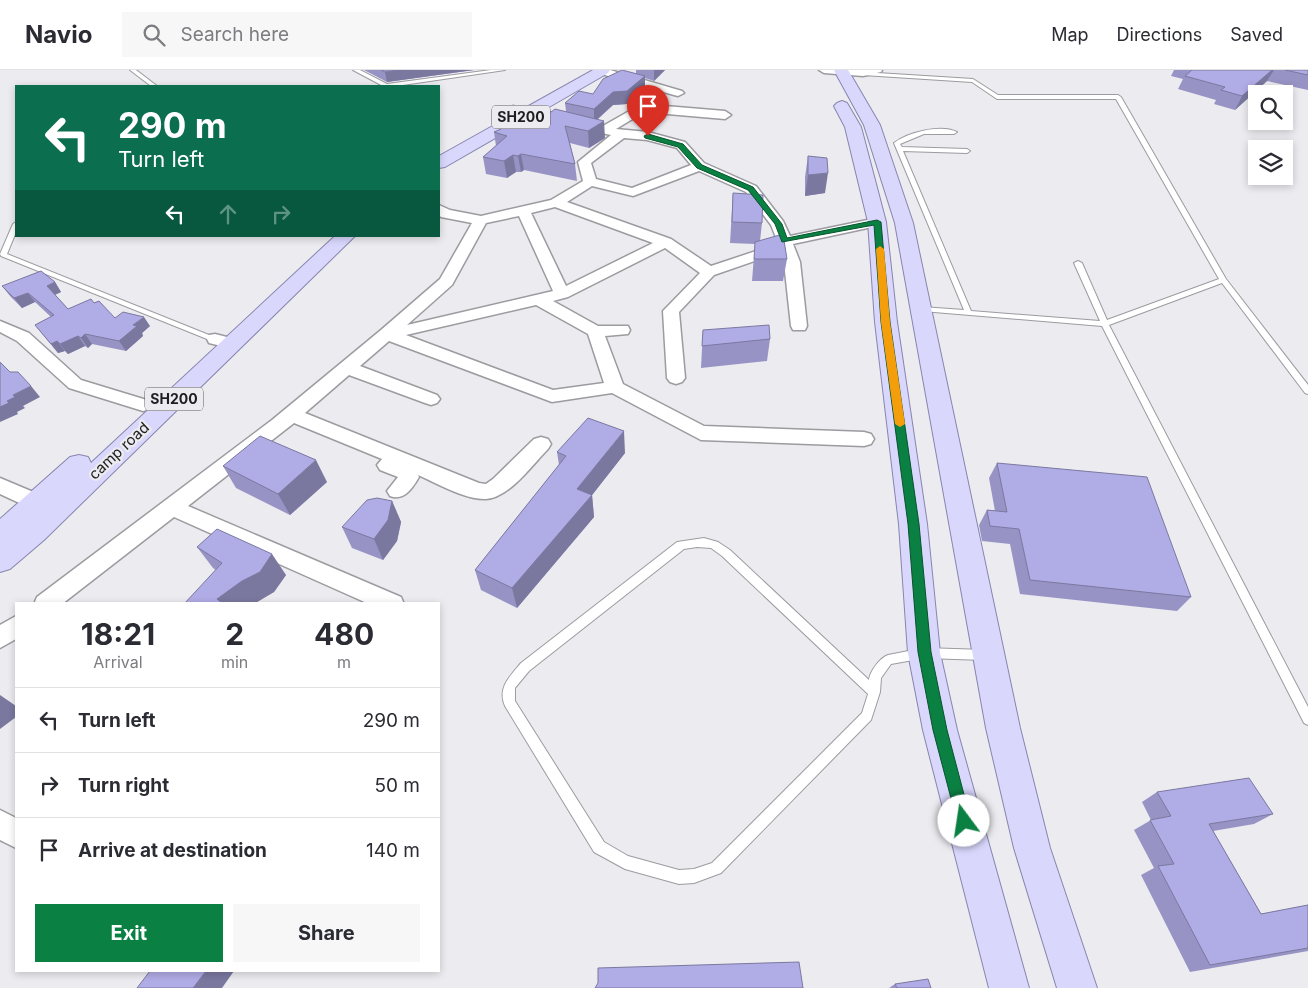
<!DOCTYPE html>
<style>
body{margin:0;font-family:Inter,sans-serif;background:#f7f7f7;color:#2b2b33;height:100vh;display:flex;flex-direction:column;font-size:19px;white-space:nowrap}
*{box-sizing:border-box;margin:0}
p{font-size:16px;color:#7c7c81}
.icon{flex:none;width:28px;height:28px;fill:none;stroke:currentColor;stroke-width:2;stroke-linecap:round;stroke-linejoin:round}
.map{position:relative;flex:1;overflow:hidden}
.drawer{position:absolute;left:15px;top:532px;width:425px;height:370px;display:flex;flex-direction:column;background:#fff;border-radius:0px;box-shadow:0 2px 8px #0003}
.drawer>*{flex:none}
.hud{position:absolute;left:15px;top:15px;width:425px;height:152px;border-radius:0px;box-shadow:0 2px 8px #0003;background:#0b6e4f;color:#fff;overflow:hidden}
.tools{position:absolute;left:1248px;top:15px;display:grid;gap:10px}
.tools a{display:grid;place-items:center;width:45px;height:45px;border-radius:0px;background:#fff;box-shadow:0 2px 8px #0003;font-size:25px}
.pin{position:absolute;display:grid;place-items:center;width:42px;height:42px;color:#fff;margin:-51px -21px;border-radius:50% 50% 50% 0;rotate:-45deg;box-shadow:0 0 5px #0007}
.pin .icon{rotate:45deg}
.me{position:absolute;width:55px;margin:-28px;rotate:346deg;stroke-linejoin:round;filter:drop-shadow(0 0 4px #0008)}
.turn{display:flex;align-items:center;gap:18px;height:105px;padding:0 20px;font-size:22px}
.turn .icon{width:65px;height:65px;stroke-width:2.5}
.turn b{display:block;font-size:35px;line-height:42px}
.lanes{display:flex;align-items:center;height:48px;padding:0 20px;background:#0003;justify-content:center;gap:25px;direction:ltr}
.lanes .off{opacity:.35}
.eta{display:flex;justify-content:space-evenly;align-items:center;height:85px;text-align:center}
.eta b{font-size:30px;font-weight:700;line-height:35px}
.action{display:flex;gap:10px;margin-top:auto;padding:10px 20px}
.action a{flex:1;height:58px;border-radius:0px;background:#0b8043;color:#fff;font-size:20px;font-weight:700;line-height:58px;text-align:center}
.action a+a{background:#f7f7f7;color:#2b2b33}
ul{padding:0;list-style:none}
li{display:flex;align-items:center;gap:15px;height:65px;padding:0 20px;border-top:1px solid #e1e1e2}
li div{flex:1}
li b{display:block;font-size:19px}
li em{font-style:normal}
header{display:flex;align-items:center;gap:30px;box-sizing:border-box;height:70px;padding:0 25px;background:#fff;border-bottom:1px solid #e1e1e2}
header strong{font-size:24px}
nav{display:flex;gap:28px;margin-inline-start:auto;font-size:18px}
.search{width:350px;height:45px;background:#f7f7f7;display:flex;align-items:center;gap:12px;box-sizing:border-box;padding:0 18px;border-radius:0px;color:#7c7c81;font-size:19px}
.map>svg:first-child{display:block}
</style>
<header>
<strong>Navio</strong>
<div class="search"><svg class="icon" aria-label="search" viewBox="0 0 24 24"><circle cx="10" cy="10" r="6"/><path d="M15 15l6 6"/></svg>Search here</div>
<nav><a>Map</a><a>Directions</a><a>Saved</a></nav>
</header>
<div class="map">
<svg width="1308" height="918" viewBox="0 0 1308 918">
<rect width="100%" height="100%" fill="#ebebf0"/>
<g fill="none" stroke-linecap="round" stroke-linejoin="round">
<defs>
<g id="service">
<path d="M130 0H136L157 16H151Z"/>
<path d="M353 0H360L387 14 491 0H505L396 16H383Z"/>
<path d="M861 2 973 9 998 25H1118L1121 27 1226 209 1308 315V324L1305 323 1222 213 1109 255 1308 637V655L1304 653 1102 256 922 241 918 239 922 237 964 240 894 73C908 62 941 54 957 62L954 64H924L900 74 902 77 967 79 970 81 967 83 903 81 971 241 1100 251 1074 193 1078 191 1082 193 1107 250 1219 209 1116 29H997L972 12 863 5Z"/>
<path d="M16 152V162L7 184 219 269 215 271H212L1 186 0 184 13 154Z"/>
<path d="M704 468 718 472 730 480 869 610C870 601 880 588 888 585L924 578 985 580 989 581 991 585 989 589 985 590 924 588 891 594 881 608 880 622 871 650 721 803 694 813 679 814 625 799 594 782 505 636C497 618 510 606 521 593L677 472ZM697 477 711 478 722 486 868 624 862 643 712 793 694 799 679 800 628 786 604 772 515 631V618L529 601 684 479Z"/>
</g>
<g id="minor">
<path d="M597 0H610L682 21 684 23 678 26 674 25 598 3Z"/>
<path d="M819 0H882L881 2 863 6 824 3Z"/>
<path d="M654 27 660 30 653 35 725 41 731 45 725 49 644 42 616 59 648 62 685 72 704 93 756 116 783 151 790 166 877 148 882 149 884 152 882 155 877 156 793 174 800 192 807 256 805 260H793L791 256 784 192 781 181 775 184 714 205 679 242 685 308 682 312 676 314 670 312 667 308 663 241 700 203 665 178 568 227 553 231 598 256H628L630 260 628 264 605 266 623 314 704 356 864 362 871 364 874 369 871 374 864 376 701 370 612 323 552 332 389 271 360 296 437 325 440 329 437 333 431 335 425 333 349 305 305 343 479 413 486 414 493 409 534 369 541 367 548 369 551 374 548 379C533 394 509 428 486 429 466 430 436 413 418 405L419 407C412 419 404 431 390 426L387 421 398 407 380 400 377 395 382 389 294 353 188 436 401 527 404 534H369L174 447 62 534H34L37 527 272 350 381 260 440 209 472 153 441 147 439 145V135L450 140 481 146 551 130 583 111 578 92 611 65 573 57 571 54 573 51 577 50 603 56ZM624 68 647 70 677 78 691 95 632 118 596 109 591 93ZM699 101 746 122 771 155 777 170 765 178 711 196 671 169 567 132 592 116 633 126ZM555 137 653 173 566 216 531 143ZM519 146 553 221 407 255 452 215 486 153ZM536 235 588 264 604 313 553 320 406 265Z"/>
<path d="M513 36 551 45 553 48 547 52 509 42 507 40Z"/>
<path d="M0 251 29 263 81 310 150 331 152 335 150 339 143 341 69 318 17 271 0 262Z"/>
<path d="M215 264 239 270 242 274 239 278 233 279 209 273 207 269 209 265Z"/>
<path d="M0 408 57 432 60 438 57 444 50 446 43 444 0 424Z"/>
<path d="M16 546V569L0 578V555Z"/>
<path d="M0 740 16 748V778L0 770Z"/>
</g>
<g id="primary">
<path d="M593 0H610L608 3 445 97 439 98V86Z"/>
<path d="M834 0H848L880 55 913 153 1020 658 1050 778 1097 918H1057L1014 778 986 658 895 153 864 55Z"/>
<path d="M842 31 847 33 861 57 886 152 897 252 927 454 940 583 957 660 1029 918H989L923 660 908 583 899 454 875 252 868 152 845 57 834 36 837 33Z"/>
<path d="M335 166H355L44 470 10 499 0 502V449L70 387 79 385 88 387 91 393Z"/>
</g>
</defs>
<!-- service casing -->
<use href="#service" stroke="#9b9ba0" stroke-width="2"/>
<!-- minor casing -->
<use href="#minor" stroke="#9b9ba0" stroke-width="3"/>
<!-- primary casing -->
<use href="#primary" stroke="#8785ae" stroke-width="2"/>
<!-- service -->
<use href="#service" fill="#fff" fill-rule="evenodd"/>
<!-- minor -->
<use href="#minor" fill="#fff" fill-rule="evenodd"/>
<!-- primary -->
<use href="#primary" fill="#d9d7fc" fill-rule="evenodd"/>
</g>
<!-- wall -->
<g fill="#9794c5">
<path d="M364 0H474L387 12Z"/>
<path d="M636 0H665L654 11 645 8V19L627 34 613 35 597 50 605 68 589 78 570 73 575 94 577 111 524 100 521 102H516L507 108 486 104 483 87 496 76 494 62 551 42 566 41 565 33 593 24 636 3Z"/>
<path d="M1174 0H1308V20L1267 11 1235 40 1214 34 1216 30 1178 19 1183 9 1171 6Z"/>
<path d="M808 86 825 123 805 126V107Z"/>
<path d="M733 123 762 153 760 171 787 189 783 211H752L755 174 730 173Z"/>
<path d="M55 212 61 222 55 225 68 239 94 233 115 248 150 256 142 263 143 266 126 281 92 274 88 278 85 276 68 284 65 281 58 283 35 255 51 247 35 232 22 238 10 226 2 216Z"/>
<path d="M703 260 770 269 767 291 701 298Z"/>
<path d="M557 382 625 383 592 425 594 447 517 538 481 520 475 500 559 395Z"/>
<path d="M997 393 1191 527 1177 541 1020 524 1010 474 982 471 979 455 987 440 995 441 989 408Z"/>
<path d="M223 396 327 412 290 445 236 418Z"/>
<path d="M392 431 401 452 397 471 383 490 352 478 342 457Z"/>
<path d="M197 477 286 505 274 522 257 531 213 498Z"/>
<path d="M1157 722 1273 744 1254 754 1213 761 1261 844 1308 835V881L1190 902 1141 805 1154 798 1134 760 1151 750 1142 732Z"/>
<path d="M895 914 931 918H889Z"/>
</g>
<!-- shaded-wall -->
<g fill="#7b78a0">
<path d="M399 0H474L387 12 385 2Z"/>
<path d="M654 0H665L654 11Z"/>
<path d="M1272 0H1274L1267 11 1235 40 1242 26Z"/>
<path d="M645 6V19L627 34 613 35 594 52V39L613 22Z"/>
<path d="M604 51 605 68 589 78 588 61Z"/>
<path d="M521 84 524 100 521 102 518 86Z"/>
<path d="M513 85 516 102 507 108 504 91Z"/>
<path d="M828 103 825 123 805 126 808 105Z"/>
<path d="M55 212 61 222 54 225 47 216Z"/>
<path d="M28 223 35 232 22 238 14 228Z"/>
<path d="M144 247 150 256 142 263 143 266 126 281 119 271 133 255Z"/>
<path d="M85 264 92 274 88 278 81 268Z"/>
<path d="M78 266 85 276 68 284 60 274Z"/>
<path d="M57 271 65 281 58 283 51 274Z"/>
<path d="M31 316 40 327 23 336 25 338 17 342 18 344 0 352V337L13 325Z"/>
<path d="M624 361 625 383 589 429 592 425 594 447 517 538 512 518 577 419Z"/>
<path d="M316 390 327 412 290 445 278 424Z"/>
<path d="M392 431 401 452 397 471 383 490 374 469Z"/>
<path d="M272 484 286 505 274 522 254 534H221L217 529Z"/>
<path d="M0 625 16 636V647L0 659Z"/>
<path d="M206 901H234L222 918H193Z"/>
</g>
<!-- building -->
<g fill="#b0ace5" stroke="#7b78a0">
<path d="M381 0H399L385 2Z"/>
<path d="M622 0 645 6 627 21 613 22 594 39 565 33 579 21 593 24 603 9Z"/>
<path d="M1192 0H1272L1242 26 1221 20 1225 17 1185 6Z"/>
<path d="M1285 0H1308V5Z"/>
<path d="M544 39 551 42 555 39 604 51 588 61 565 56 575 94 521 84 518 86 513 85 504 91 483 87 507 66 494 62 517 52 520 53Z"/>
<path d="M808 86 827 88 828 103 808 105Z"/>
<path d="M733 123 763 125 762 153 732 152Z"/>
<path d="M783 164 787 189H754L755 172Z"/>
<path d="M41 201 55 212 47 216 68 239 91 229 94 233 99 231 115 248 123 242 144 247 133 255 137 256 119 271 85 264 81 268 78 266 60 274 57 271 51 274 35 255 54 245 28 223 14 228 2 216Z"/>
<path d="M769 255 770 269 702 276 703 260Z"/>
<path d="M0 292 10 302H18L31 316 13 325 15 327 7 331 9 333 0 337Z"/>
<path d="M588 348 624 361 577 419 592 425 512 518 475 500 566 386 557 382Z"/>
<path d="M260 366 316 390 278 424 223 396Z"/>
<path d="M997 393 1147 407 1191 527 1030 510 1019 459 990 456 987 440 1007 442Z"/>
<path d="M377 428 392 431 388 450 374 469 342 457 367 430Z"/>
<path d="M217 459 272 484 260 502 242 511 217 529 223 534H184L222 493 197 477Z"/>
<path d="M1249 708 1273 744 1209 754 1261 844 1308 835V878L1210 895 1158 796 1174 794 1150 750 1171 746 1157 722Z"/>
<path d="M799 892 803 918H595L598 913V898Z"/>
<path d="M150 901H206L193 918H137Z"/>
<path d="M928 909 931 918H897L895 914Z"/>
</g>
<!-- route -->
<path fill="#0b8043" stroke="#07532c" d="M648 64 683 74 702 95 753 117 782 154 787 168 877 150 881 152 890 252 919 454 931 582 947 660 971 751 969 757 964 759 959 757 957 751 933 660 918 582 908 454 881 252 874 155 782 172 775 154 748 120 697 98 678 77 645 68 644 66Z"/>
<!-- slow -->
<path fill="#f59e0b" d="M880 176 884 179 890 252 905 354 900 357 895 354 881 252 876 179Z"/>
<g text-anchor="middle" stroke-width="4.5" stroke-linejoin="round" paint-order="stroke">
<!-- shield labels -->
<g fill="#ebebf0" stroke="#5c5c5e" stroke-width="1">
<rect x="492" y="35.5" width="58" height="23" rx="4"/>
<rect x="145" y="317.5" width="58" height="23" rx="4"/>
</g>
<g font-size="14" font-weight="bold" fill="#1e1e20">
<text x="521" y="52">SH200</text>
<text x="174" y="334">SH200</text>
</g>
<!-- street labels -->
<g font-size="15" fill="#1e1e20" stroke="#ebebf0">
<text transform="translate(119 381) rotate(-43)" y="5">camp road</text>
</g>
</g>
</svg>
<div class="tools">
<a><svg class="icon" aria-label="search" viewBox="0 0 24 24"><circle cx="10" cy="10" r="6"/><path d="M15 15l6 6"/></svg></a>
<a><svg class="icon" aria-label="layers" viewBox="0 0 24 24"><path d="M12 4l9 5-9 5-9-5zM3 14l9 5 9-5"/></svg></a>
</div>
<div class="pin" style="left:648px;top:66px;background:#d93025"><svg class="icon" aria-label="arrive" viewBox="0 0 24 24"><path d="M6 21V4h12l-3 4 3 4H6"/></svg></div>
<svg class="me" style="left:964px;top:751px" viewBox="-20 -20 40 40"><circle r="19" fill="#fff"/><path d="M0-13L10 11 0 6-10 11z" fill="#0b8043"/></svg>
<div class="hud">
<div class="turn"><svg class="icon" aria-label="left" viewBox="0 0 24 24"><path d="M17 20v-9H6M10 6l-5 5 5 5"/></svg><div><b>290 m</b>Turn left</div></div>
<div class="lanes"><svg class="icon" aria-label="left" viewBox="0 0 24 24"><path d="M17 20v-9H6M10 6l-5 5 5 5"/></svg><svg class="icon off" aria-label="ahead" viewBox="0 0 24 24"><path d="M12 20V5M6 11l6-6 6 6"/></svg><svg class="icon off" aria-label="right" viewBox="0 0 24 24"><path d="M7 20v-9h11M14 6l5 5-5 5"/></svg></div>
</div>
<section class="drawer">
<div class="eta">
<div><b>18:21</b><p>Arrival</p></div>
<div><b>2</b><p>min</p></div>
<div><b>480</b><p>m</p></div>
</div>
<ul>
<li><svg class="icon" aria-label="left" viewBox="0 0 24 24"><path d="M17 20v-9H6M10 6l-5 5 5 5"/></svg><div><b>Turn left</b></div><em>290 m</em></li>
<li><svg class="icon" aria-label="right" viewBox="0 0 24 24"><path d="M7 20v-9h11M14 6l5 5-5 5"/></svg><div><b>Turn right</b></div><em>50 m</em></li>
<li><svg class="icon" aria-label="arrive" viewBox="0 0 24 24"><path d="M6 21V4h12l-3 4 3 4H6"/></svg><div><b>Arrive at destination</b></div><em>140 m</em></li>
</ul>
<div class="action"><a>Exit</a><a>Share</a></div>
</section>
</div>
